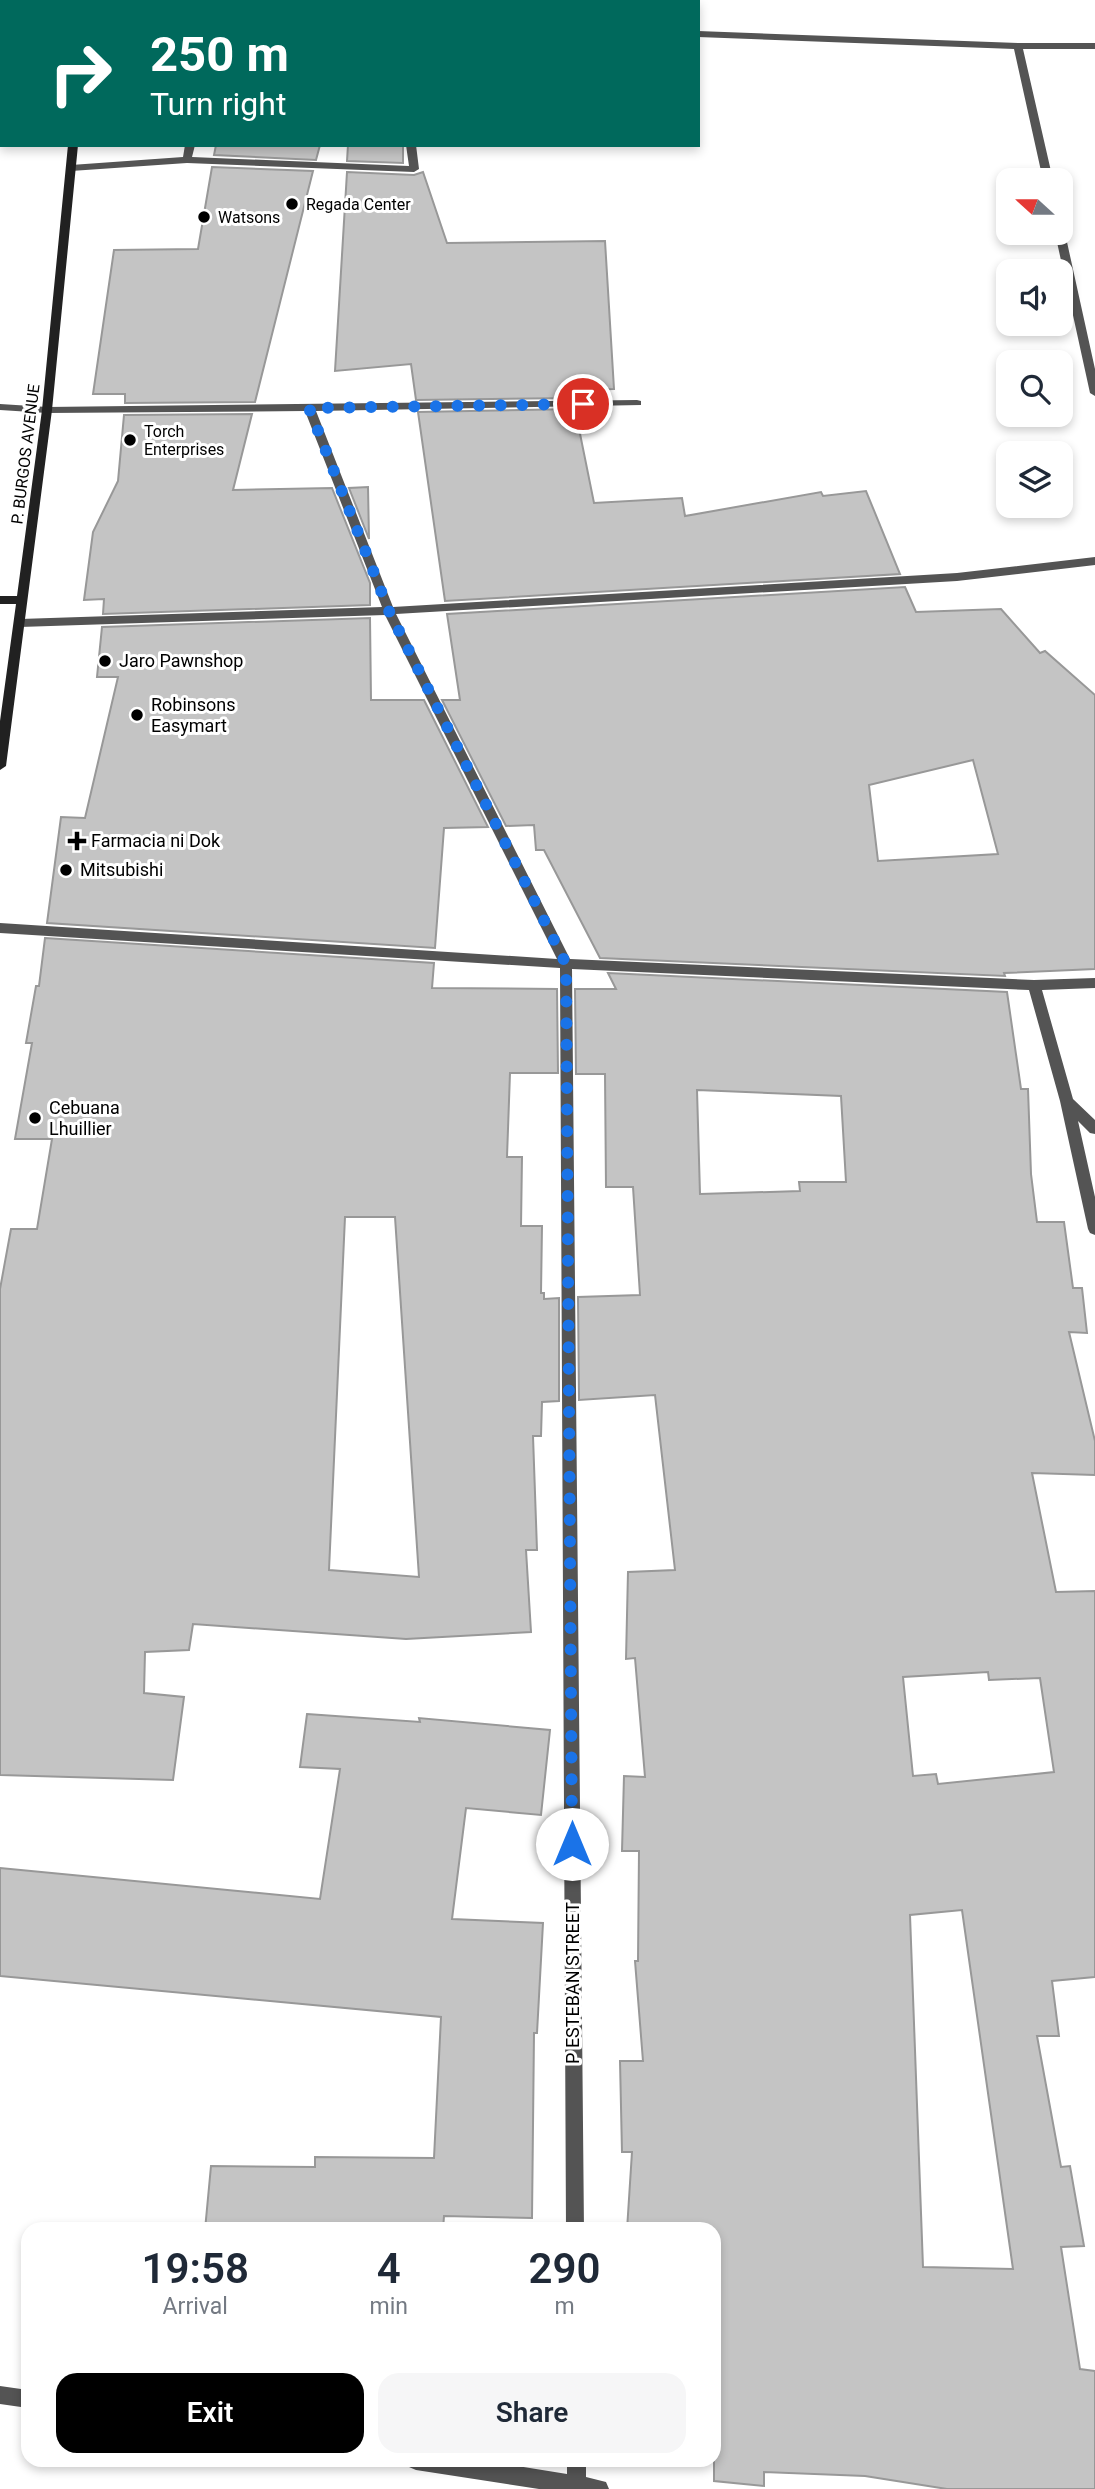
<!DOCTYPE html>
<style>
body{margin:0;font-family:Roboto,sans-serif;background:#f6f6f7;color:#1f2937;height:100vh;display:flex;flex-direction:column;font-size:26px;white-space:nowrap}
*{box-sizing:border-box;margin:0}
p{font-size:23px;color:#747a83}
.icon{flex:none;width:38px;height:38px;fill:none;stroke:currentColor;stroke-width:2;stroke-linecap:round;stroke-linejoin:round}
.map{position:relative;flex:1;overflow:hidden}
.details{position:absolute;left:21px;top:2222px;width:700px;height:245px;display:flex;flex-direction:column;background:#fff;border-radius:21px;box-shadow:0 4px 10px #0003}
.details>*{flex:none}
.top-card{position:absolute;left:0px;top:0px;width:700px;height:147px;box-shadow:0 4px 10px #0003;background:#00695c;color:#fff;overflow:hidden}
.needle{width:46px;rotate:291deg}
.controls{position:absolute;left:996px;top:168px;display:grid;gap:14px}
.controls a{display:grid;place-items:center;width:77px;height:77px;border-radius:14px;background:#fff;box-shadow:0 4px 10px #0003;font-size:35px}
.pin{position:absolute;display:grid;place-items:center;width:60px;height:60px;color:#fff;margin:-30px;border:4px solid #fff;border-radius:50%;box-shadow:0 2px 7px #0007}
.me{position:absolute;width:77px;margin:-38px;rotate:0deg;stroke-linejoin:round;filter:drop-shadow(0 0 5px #0008)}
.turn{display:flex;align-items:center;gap:24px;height:147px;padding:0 35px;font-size:32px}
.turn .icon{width:91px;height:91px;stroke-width:2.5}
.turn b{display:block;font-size:49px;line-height:60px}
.eta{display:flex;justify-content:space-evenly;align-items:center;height:119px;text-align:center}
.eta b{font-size:42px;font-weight:600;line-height:49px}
.action{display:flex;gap:14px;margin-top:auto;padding:14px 35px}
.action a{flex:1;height:80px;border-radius:21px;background:#000;color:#fff;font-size:28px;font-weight:600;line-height:80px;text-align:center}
.action a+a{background:#f6f6f7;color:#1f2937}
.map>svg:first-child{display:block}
</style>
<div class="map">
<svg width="1095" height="2489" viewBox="0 0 1095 2489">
<rect width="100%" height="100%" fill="#fff"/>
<!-- building -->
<g fill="#c4c4c4" stroke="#989898" stroke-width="2" fill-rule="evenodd">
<path d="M216 145H320L316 160 214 155Z"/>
<path d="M348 145H403V163L347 161Z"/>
<path d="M212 167 313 171 255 402 125 403V394H93L114 250 198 249Z"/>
<path d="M347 172 414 175 423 172 447 243 605 241 614 389 572 390 573 398 416 400 411 364 335 371Z"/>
<path d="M575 409 594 503 682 498 685 516 821 492 823 496 866 491 900 574 445 601 418 412Z"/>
<path d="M252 414 233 490 332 488 370 583V605L103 614 104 599 84 600 93 532 118 481 124 415Z"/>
<path d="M368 487 369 539 349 488Z"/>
<path d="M905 587 916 612 1001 609 1040 653 1045 651 1095 695V969L1004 973 1005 976 600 958 544 850H536L534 825 506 826 442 700H460L447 614ZM973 760 998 854 878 861 869 785Z"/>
<path d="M370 618 371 700H424L488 827 444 828 435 948 47 923 61 817 85 818 118 677H97L102 627Z"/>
<path d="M45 938 434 963 432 988 557 989 558 1073H510L507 1157H522L521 1226H542L541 1293H544V1299L559 1298V1401L542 1402 541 1436H533L537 1550H526L531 1632 406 1639 193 1624 189 1650 145 1652 144 1693 184 1697 173 1780 0 1775V1289L11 1229H37L52 1139H15L32 1043H26L36 986H39ZM345 1217H395L419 1577 329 1570Z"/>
<path d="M608 973 1007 992 1021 1089H1028L1031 1174 1037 1222H1064L1073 1288H1082L1087 1333 1069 1332 1095 1441V1475L1032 1473 1056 1592 1095 1591V1977L1052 1981 1059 2036H1037L1061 2167 1070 2166 1084 2246 1061 2247 1080 2369 1095 2371V2489H947L865 2476 764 2472V2486L714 2481V2230H627L632 2152H622L620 2061H643L635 1961H638L639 1851H622L624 1776 645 1777 635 1658 626 1659 628 1572 675 1570 655 1395 579 1400 578 1297 640 1295 633 1187H606L605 1074H576L575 989H616ZM697 1090 841 1096 846 1182H799L800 1191 700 1194ZM988 1672 989 1680 1040 1678 1054 1772 938 1784 936 1774 913 1776 903 1677ZM962 1910 1013 2269 923 2267 910 1915Z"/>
<path d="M307 1714 420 1722 419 1718 550 1730 541 1815 466 1808 452 1919 543 1923 537 2033H534L532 2218 444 2216 443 2230H205L211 2166 315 2167V2157L434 2158 441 2017 0 1976V1868L320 1899 340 1769 300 1767Z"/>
</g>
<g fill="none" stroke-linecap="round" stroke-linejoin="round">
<!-- lane -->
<path fill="#545454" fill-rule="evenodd" d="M185 145H195L192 157 409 166 406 145H416L419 169 414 172 187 163 71 171 66 168 71 165 183 157Z"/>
<!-- street -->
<g fill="#545454" fill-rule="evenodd">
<rect x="305" y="0" width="8" height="2"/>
<path d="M698 31 1018 43H1095V49H1023L1053 180H1043L1014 49 698 37Z"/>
<path d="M1060 230 1065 233 1095 369V396L1090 393 1055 233H1060Z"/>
<path d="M637 400 641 401V405L316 411 393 607 957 573 1095 557V565L957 581 396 614 570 959 1034 980 1095 978V988L1042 990 1073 1099 1095 1120V1134L1090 1133 1078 1121 1095 1197V1235L1090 1233 1088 1229 1060 1101 1029 990 572 969 584 2230H566L560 968 0 933V923L557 959 385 615 20 627 14 623 20 619 382 607 305 411 47 413 0 410V404L47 407Z"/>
<path d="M0 2386 28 2390V2408L0 2404Z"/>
<path d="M407 2460H479L567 2474V2460H586V2477L606 2482 609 2489H539L416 2470 409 2467Z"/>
</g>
<!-- secondary -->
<g fill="#212121" fill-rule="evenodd">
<rect x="83" y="0" width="8" height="2"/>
<path d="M68 145H78L52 410 6 766 0 770V721L16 604H0V596H17L42 410Z"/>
</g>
</g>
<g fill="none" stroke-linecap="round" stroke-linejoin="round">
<!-- route -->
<path stroke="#1a73e8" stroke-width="12" stroke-dasharray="0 21.6" d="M572 1844 566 964 389 611 309 408 583 404"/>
</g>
<!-- markers -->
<g fill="#000" stroke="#fff" stroke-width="2.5">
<circle cx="292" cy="204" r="7"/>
<circle cx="204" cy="217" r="7"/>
<circle cx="130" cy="440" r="7"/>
<circle cx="105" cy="661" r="7"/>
<circle cx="137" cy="715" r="7"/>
<path d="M73.5 830.5h7v7h7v7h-7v7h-7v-7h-7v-7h7z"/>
<circle cx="66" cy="870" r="7"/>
<circle cx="35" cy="1118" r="7"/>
</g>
<g text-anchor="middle" stroke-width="6" stroke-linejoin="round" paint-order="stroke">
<!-- far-poi labels -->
<g font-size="16" fill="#000" stroke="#fff" text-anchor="start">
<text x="306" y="210">Regada Center</text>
<text x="218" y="223">Watsons</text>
<text x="144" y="437">Torch<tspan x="144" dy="18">Enterprises</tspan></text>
</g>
<!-- far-street labels -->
<g font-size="16" fill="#000" stroke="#fff">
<text transform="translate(25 454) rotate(-83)" y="6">P. BURGOS AVENUE</text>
</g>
<!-- poi labels -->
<g font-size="18" fill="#000" stroke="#fff" text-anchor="start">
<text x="119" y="667">Jaro Pawnshop</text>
<text x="151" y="711">Robinsons<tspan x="151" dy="21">Easymart</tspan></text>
<text x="91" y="847">Farmacia ni Dok</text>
<text x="80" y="876">Mitsubishi</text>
<text x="49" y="1114">Cebuana<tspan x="49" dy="21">Lhuillier</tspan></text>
</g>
<!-- street labels -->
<g font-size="18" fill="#000" stroke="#fff">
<text transform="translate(573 1983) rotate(-90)" y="6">P ESTEBAN STREET</text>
</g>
</g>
</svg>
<div class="controls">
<a><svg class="needle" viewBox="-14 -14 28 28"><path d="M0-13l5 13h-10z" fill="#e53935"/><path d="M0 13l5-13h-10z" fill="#747a83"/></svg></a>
<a><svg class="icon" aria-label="sound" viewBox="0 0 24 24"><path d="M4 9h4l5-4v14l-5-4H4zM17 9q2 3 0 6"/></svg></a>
<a><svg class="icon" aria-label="search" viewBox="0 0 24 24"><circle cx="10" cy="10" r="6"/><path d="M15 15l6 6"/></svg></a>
<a><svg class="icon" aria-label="layers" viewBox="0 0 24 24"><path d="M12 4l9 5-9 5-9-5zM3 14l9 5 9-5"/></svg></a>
</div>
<div class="pin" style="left:583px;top:404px;background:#d93025"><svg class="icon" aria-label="arrive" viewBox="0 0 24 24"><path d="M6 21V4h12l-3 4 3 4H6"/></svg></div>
<svg class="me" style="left:572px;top:1844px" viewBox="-20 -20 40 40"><circle r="19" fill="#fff"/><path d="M0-13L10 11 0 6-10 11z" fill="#1a73e8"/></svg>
<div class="top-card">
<div class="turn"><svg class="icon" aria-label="right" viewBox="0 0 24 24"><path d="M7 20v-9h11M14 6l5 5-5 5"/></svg><div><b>250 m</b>Turn right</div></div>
</div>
<section class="details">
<div class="eta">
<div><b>19:58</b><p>Arrival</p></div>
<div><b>4</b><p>min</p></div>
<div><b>290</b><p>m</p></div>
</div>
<div class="action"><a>Exit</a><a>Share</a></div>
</section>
</div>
